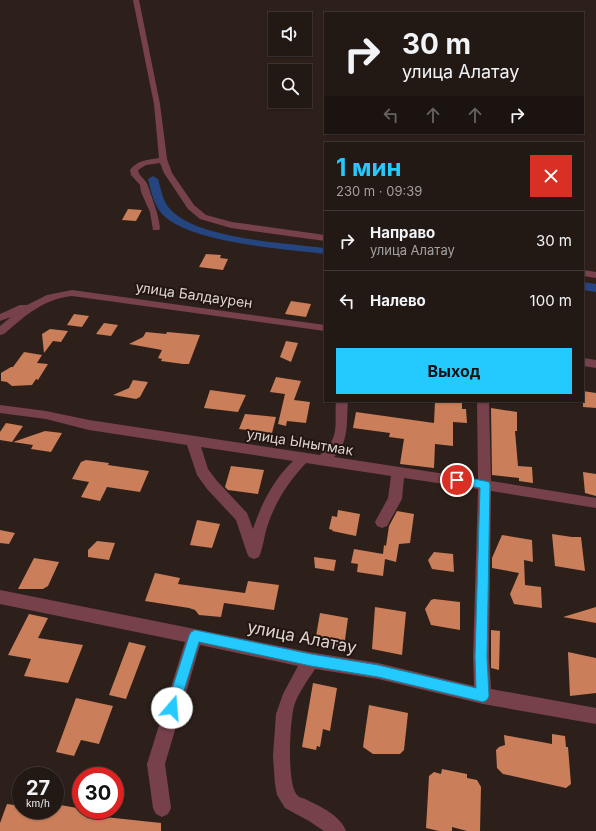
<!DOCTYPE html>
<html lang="ru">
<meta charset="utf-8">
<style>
body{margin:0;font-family:Inter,sans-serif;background:#2e2522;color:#f1f3f6;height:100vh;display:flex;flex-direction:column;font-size:15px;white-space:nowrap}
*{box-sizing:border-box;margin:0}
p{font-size:13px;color:#a2a0a0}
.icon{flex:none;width:22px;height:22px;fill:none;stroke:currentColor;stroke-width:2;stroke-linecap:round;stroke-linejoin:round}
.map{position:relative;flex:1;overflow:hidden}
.side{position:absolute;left:324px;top:142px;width:260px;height:260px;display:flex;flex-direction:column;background:#221814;border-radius:0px;box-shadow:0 1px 3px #0004,0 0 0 1px #3f3734}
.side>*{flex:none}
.banner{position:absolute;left:324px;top:12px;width:260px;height:122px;border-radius:0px;box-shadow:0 1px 3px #0004,0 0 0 1px #3f3734;background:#221814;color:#f1f3f6;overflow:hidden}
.buttons{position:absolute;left:268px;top:12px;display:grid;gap:8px}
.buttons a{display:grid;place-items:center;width:44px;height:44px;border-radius:0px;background:#221814;box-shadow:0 1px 3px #0004,0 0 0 1px #3f3734;font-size:20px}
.speed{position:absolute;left:12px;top:767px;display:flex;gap:8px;font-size:20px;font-weight:700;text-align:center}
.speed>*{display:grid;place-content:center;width:52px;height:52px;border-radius:50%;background:#221814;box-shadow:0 1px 3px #0004,0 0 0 1px #3f3734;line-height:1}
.speed small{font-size:10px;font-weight:400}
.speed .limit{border:6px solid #d22;background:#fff;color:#111}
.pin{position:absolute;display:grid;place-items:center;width:34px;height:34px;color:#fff;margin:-17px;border:2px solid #fff;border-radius:50%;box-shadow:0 1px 4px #0007}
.me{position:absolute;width:44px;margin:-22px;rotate:18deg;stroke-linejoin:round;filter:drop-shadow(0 0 3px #0008)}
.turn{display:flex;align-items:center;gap:14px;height:84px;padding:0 12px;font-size:18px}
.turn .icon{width:52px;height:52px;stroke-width:2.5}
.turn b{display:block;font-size:28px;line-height:34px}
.lanes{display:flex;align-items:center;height:38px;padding:0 12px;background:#0003;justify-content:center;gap:20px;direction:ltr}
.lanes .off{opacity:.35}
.round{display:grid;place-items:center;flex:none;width:42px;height:42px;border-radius:0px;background:#2e2522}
.summary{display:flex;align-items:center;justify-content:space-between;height:68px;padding:0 12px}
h1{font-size:24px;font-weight:700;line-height:30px;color:#24c9fe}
.cta{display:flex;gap:8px;margin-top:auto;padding:8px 12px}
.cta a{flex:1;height:46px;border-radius:0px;background:#24c9fe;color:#111;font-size:16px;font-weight:700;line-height:46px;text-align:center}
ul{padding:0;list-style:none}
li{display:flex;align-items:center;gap:12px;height:60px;padding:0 12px;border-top:1px solid #3f3734}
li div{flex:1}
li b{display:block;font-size:15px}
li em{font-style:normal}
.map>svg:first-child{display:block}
</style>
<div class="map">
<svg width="596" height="831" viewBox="0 0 596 831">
<rect width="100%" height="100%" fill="#2d201a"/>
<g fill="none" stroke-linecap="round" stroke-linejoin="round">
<!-- canal -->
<g fill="#254580" fill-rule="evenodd">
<path d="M153 176 158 179C161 189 163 203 171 210 198 239 286 243 325 248V254C285 249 191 243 163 215 154 206 151 191 148 179Z"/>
<path d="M583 282 596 284V292L583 290Z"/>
</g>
</g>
<!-- building -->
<g fill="#ca7e5a">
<path d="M128 209 142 210 136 221 122 220Z"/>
<path d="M206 254 221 255 220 258 228 259 223 270 199 267Z"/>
<path d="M291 301 311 304 306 317 285 314Z"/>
<path d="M74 314 89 316 82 327 67 325Z"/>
<path d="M104 323 118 325 111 336 96 334Z"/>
<path d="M50 329 68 331 61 342 53 341 44 353 42 334Z"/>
<path d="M146 332 166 334 167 332 200 335 189 364H183L161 361 162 359 158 358 162 350 129 344 143 337Z"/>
<path d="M286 341 298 343 291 362 280 357Z"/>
<path d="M24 352 42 355 37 363 48 364 38 380 36 379 32 385 12 386 7 382 1 381V373L11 367H13Z"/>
<path d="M276 377 301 381 294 400 310 402 306 423 287 421 286 426 278 424 285 394 270 392Z"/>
<path d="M133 380 148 382 140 397 136 399 113 395 129 388Z"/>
<path d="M210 390 246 395 238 412 204 408Z"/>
<path d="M583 391 596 393V408L583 407Z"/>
<path d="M435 401 462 402V409H466L467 423 453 422V446L435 444 434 468 400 464 404 439 389 437 390 433 353 428 356 412 434 423Z"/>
<path d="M491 408 517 412V431H515L518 466 532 467 533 483 519 481V478L492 475Z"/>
<path d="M245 414 276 417 272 433 239 429Z"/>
<path d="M6 423 23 426 12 442 0 440V432Z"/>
<path d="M45 431 62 433 51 452 31 449 33 445 13 442Z"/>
<path d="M86 460 109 463 108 465 149 471 140 492 107 487 100 501 81 497 89 482 72 479 81 462Z"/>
<path d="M231 466 264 470 258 494 228 490 225 487Z"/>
<path d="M583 472 596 474V496L585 493Z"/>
<path d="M338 510 360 514 356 536 332 531 333 530 329 529 332 516 337 517Z"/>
<path d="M397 511 414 514 410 543 399 544 396 562 385 559 383 576 357 572 358 564 351 563 354 549 383 554 384 545 386 546 389 526Z"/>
<path d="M197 520 220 524 212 548 190 545Z"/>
<path d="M0 530 15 533 9 544 0 543Z"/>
<path d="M552 534 572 537H581L585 571 555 566Z"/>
<path d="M502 535 532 540 533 562 524 560 525 585 541 587 542 608 514 604 510 594 519 573 492 568V558Z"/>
<path d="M97 541 115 543 109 560 88 557V550Z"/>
<path d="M434 552 453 554 454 572 432 569 428 560Z"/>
<path d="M314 557 336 560 334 571 315 568Z"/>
<path d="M34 558 59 562 48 586 43 589H18Z"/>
<path d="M155 573 180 578 178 584 245 593 248 581 279 585 274 610 224 603 221 617 199 615 195 610 189 608 145 601Z"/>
<path d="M434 599 460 602V630L431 625 425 609 431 600Z"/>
<path d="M375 607 406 612 402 655 372 649Z"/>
<path d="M596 607V623L563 617Z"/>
<path d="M320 613 348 618 344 647 315 642Z"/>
<path d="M29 614 48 618 38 638 83 645 68 683 24 676 31 659 8 655Z"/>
<path d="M491 630 500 631 499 670 491 668Z"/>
<path d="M129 642 146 646 126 699 109 695Z"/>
<path d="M568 652 596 658V693L570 696Z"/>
<path d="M313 683 337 688 330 731 323 729 320 747 317 746 316 750 302 747Z"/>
<path d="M76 698 113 706 99 744 81 740 74 756 56 752Z"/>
<path d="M369 705 408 713 404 750 400 754H373L363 747Z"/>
<path d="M552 734 565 736 566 747H568L571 784 566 788 503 774 497 768 496 750 499 747 505 745 504 735 552 744Z"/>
<path d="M442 769 467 774V778L477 780 481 787 480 831H467L452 827V831H439L426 828 429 776 434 772 441 774Z"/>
<path d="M7 804 21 806V810H55V804L88 810 86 815 161 823V831H0V823Z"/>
</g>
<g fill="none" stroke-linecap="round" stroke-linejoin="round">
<!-- minor -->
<g fill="#77414b" fill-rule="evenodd">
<path d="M133 0H139L160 104 167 159 172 173 194 205 206 215 232 222 325 235V241L231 228 200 219 188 209 164 173 160 163 146 165 138 170C139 177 146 179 148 186 153 201 158 212 160 228L159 230H153L150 212 141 192 140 185 131 175 130 170C137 160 148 160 159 158L154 104Z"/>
<path d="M583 270 596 272V278L583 276Z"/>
<path d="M72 290 325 325V331L72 296C43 299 25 316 4 334L0 335V326L11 317 0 321V314L20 305H27L47 295Z"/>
<path d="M583 358 596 360V368L583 366Z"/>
<path d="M336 401H348C346 422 350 441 334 457L478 479 477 401H489L491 481 596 498V508L491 491 489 657 491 689 596 708V724L483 704 378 679 315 669C308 680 298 693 294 706 290 721 286 787 298 796 300 798 304 798 307 800 321 807 340 815 346 831H324L309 821 285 808 277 795 275 784 273 756 276 714 283 694 298 666 200 645 165 764 171 808 168 814 162 817 156 814 153 808 147 764 185 642 0 604V590L309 652 378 663 474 686 473 657 478 489 404 478 402 499 387 526 382 528 377 526 375 522 388 498 391 476 306 463C289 481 275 502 267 527 264 537 263 548 259 557L254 559 249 557 247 553 236 520 207 489 197 475 187 445 89 430 46 419 0 413V405L46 411 89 420 320 455C341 436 334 426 336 401ZM201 447 293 461C274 479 261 504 253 529L247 513 217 481 208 469Z"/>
</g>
</g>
<!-- route -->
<path fill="#24c9fe" stroke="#1783a5" d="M457 476 485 481 489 482 490 485 487 657 489 696 487 700 483 702 378 677 311 666 199 642 177 713 172 715 168 713 166 708 189 636 191 632 195 630 311 654 378 665 476 688 475 657 480 488 453 483 452 480 453 478Z"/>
<g text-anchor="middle" stroke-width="4" stroke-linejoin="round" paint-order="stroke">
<!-- street labels -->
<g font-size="14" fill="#ded5d1" stroke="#231611">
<text transform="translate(194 295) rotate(8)" y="5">улица Балдаурен</text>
<text transform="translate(300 442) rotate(9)" y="5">улица Ынытмак</text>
</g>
<!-- near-street labels -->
<g font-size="17" fill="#ded5d1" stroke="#231611">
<text transform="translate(302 637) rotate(11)" y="6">улица Алатау</text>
</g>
</g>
</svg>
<div class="buttons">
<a><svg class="icon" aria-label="sound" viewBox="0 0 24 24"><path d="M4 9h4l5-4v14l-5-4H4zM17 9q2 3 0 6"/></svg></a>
<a><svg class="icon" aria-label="search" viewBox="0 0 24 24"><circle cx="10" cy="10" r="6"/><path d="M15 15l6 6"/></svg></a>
</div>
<div class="speed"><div>27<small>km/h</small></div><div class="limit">30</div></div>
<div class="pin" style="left:457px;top:480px;background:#d93025"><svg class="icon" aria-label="arrive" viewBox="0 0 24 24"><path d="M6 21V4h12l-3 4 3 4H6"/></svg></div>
<svg class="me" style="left:172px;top:708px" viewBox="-20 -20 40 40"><circle r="19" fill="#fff"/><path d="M0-13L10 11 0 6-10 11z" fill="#24c9fe"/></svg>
<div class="banner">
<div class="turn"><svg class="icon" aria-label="right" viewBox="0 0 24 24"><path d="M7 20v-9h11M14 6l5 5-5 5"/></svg><div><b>30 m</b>улица Алатау</div></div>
<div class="lanes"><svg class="icon off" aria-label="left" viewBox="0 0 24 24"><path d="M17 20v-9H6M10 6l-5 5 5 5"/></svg><svg class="icon off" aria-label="ahead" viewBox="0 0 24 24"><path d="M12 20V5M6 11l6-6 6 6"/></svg><svg class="icon off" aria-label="ahead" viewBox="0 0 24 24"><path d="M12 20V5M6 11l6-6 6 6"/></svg><svg class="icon" aria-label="right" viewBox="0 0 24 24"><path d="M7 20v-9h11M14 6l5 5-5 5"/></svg></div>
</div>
<section class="side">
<div class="summary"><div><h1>1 мин</h1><p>230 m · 09:39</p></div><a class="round" style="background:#d93025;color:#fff"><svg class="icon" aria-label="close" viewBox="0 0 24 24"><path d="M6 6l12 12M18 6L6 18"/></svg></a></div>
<ul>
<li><svg class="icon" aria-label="right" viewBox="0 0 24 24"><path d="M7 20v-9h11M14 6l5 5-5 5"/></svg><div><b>Направо</b><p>улица Алатау</p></div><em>30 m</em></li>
<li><svg class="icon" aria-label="left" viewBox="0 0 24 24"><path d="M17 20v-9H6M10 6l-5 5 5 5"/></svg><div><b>Налево</b></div><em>100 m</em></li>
</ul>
<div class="cta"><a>Выход</a></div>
</section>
</div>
